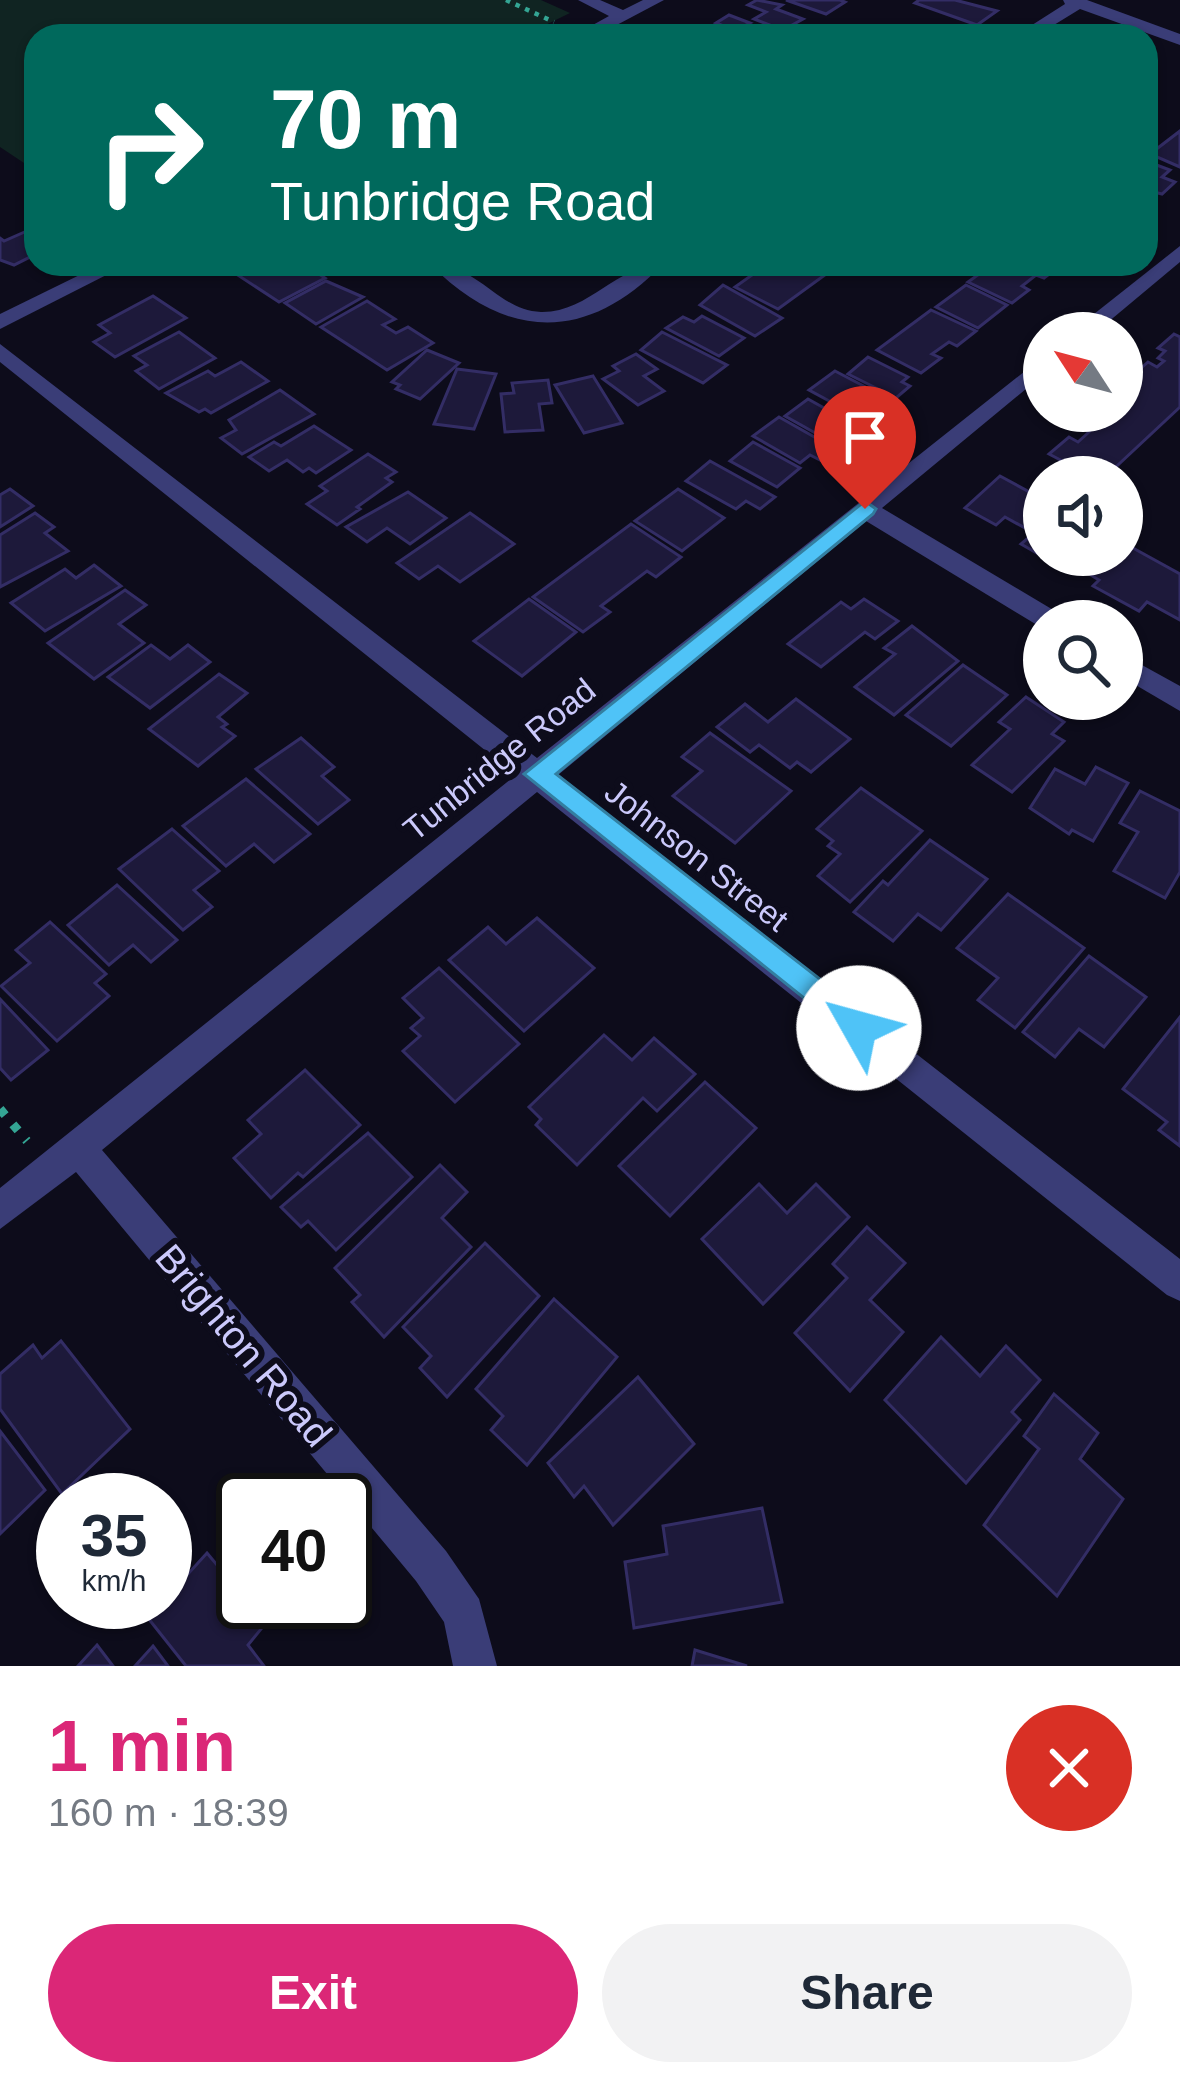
<!DOCTYPE html>
<meta charset="utf-8">
<style>
body{margin:0;font-family:Helvetica,sans-serif;background:#f2f2f3;color:#1f2937;height:100vh;display:flex;flex-direction:column;font-size:45px;white-space:nowrap}
*{box-sizing:border-box;margin:0}
p{font-size:39px;color:#747a83}
.icon{flex:none;width:66px;height:66px;fill:none;stroke:currentColor;stroke-width:2;stroke-linecap:round;stroke-linejoin:round}
.map{position:relative;height:1666px;overflow:hidden}
.details{display:flex;flex-direction:column;background:#fff;flex:1}
.details>*{flex:none}
.guide{position:absolute;left:24px;top:24px;width:1134px;height:252px;border-radius:36px;box-shadow:0 3px 9px #0004;background:#00695c;color:#fff;overflow:hidden}
.needle{width:78px;rotate:306deg}
.fabs{position:absolute;left:1023px;top:312px;display:grid;gap:24px}
.fabs a{display:grid;place-items:center;width:120px;height:120px;border-radius:50%;background:#fff;box-shadow:0 3px 9px #0004;font-size:60px}
.speed{position:absolute;left:36px;top:1473px;display:flex;gap:24px;font-size:60px;font-weight:700;text-align:center}
.speed>*{display:grid;place-content:center;width:156px;height:156px;border-radius:50%;background:#fff;box-shadow:0 3px 9px #0004;line-height:1}
.speed small{font-size:30px;font-weight:400}
.speed .limit{border:6px solid #111;border-radius:18px;background:#fff;color:#111}
.pin{position:absolute;display:grid;place-items:center;width:102px;height:102px;color:#fff;margin:-123px -51px;border-radius:50% 50% 50% 0;rotate:-45deg;box-shadow:0 0 12px #0007}
.pin .icon{rotate:45deg}
.me{position:absolute;width:132px;margin:-66px;rotate:308deg;stroke-linejoin:round;filter:drop-shadow(0 0 9px #0008)}
.turn{display:flex;align-items:center;gap:42px;height:252px;padding:0 48px;font-size:54px}
.turn .icon{width:156px;height:156px;stroke-width:2.5}
.turn b{display:block;font-size:84px;line-height:102px}
.round{display:grid;place-items:center;flex:none;width:126px;height:126px;border-radius:63px;background:#f2f2f3}
.summary{display:flex;align-items:center;justify-content:space-between;height:204px;padding:0 48px}
h1{font-size:72px;font-weight:600;line-height:90px;color:#db2777}
.button{display:flex;gap:24px;margin-top:auto;padding:24px 48px}
.button a{flex:1;height:138px;border-radius:72px;background:#db2777;color:#fff;font-size:48px;font-weight:600;line-height:138px;text-align:center}
.button a+a{background:#f2f2f3;color:#1f2937}
.map>svg:first-child{display:block}
</style>
<div class="map">
<svg width="1180" height="1666" viewBox="0 0 1180 1666">
<rect width="100%" height="100%" fill="#0d0c1b"/>
<!-- green -->
<path fill="#102422" d="M0 0H541L570 13 523 36H36V171L0 147Z"/>
<!-- building -->
<g fill="#1d193a" stroke="#332d65" stroke-width="3">
<path d="M757 0 782 5 776 9 803 19 783 30 754 19 766 12 748 5Z"/>
<path d="M786 0H840L845 2 826 14Z"/>
<path d="M919 0H955L997 11 977 25 915 3Z"/>
<path d="M729 15 750 23 744 26 769 36H724L734 30 716 23Z"/>
<path d="M1180 131V167L1150 154Z"/>
<path d="M1146 161 1170 170 1162 177 1175 182 1162 194 1146 190Z"/>
<path d="M36 227V254L14 265 0 260V238L4 241Z"/>
<path d="M221 264H283L291 269 304 264 325 278 279 302Z"/>
<path d="M772 264H822L833 269 778 309 735 287 759 270 766 274 777 266Z"/>
<path d="M993 264H1058L1061 265 1044 278 1036 275 1022 286 1029 290 1012 303 968 282Z"/>
<path d="M326 281 363 297 316 324 285 303Z"/>
<path d="M723 285 782 318 755 336 700 305Z"/>
<path d="M966 285 1007 305 978 328 936 307Z"/>
<path d="M153 296 186 318 115 357 94 342 110 333 99 325Z"/>
<path d="M367 301 395 319 383 325 396 333 408 327 433 343 387 370 321 327Z"/>
<path d="M931 310 976 331 957 346 949 342 932 354 941 358 921 373 877 350Z"/>
<path d="M702 316 744 338 719 356 666 328 683 317 694 322Z"/>
<path d="M179 332 215 358 159 389 136 371 147 365 134 356Z"/>
<path d="M662 332 727 365 703 383 641 350Z"/>
<path d="M1174 334 1180 337V407L1105 477H1093L1049 454 1069 437 1078 442 1089 432 1083 428 1094 418 1088 415 1093 411H1122V393L1129 388 1122 385 1148 362 1157 367 1164 361 1158 358 1165 351 1158 348Z"/>
<path d="M427 350 459 363 420 399 396 389 400 385 392 382Z"/>
<path d="M636 354 657 369 644 376 664 391 638 405 603 379 619 371 613 366Z"/>
<path d="M868 357 908 377 902 382 910 386 896 398 848 374Z"/>
<path d="M241 362 268 381 211 413 205 409 199 412 166 393 208 371 215 376Z"/>
<path d="M457 369 496 374 474 429 434 424Z"/>
<path d="M835 371 894 402 880 413 869 407 857 416 809 390Z"/>
<path d="M593 376 622 423 584 433 555 385Z"/>
<path d="M548 380 552 403 539 404 543 430 505 432 501 394 514 393 512 383Z"/>
<path d="M280 390 314 414 242 454 221 438 236 430 229 420Z"/>
<path d="M808 399 849 422 826 439 785 416Z"/>
<path d="M779 417 839 451 824 462 810 455 800 463 753 436Z"/>
<path d="M314 426 351 450 316 473 309 468 303 472 287 460 269 471 249 457 274 442 281 446Z"/>
<path d="M753 442 800 468 777 487 730 461Z"/>
<path d="M368 454 396 472 386 478 392 482 357 507 360 509 337 525 307 504 327 491 320 486Z"/>
<path d="M710 461 775 497 760 509 746 501 736 509 686 481Z"/>
<path d="M1000 476 1044 500V555H1122V542L1180 574V620L1147 602 1139 611 1093 586 1099 580 1074 565 1068 571 1021 544 1034 533 1005 517 996 525 965 508Z"/>
<path d="M10 489 33 506 0 527V495Z"/>
<path d="M678 489 724 518 682 551 635 521Z"/>
<path d="M408 492 446 518 410 544 387 528 367 542 346 527Z"/>
<path d="M35 513 54 527 45 533 68 551 0 587V535Z"/>
<path d="M470 513 514 544 460 582 438 566 419 579 397 563Z"/>
<path d="M631 524 681 557 656 577 647 571 601 606 610 612 583 632 533 597Z"/>
<path d="M94 565 121 586 45 631 11 603 65 569 76 578Z"/>
<path d="M125 590 146 605 119 624 144 643 94 679 48 643Z"/>
<path d="M529 599 576 632 522 676 474 641Z"/>
<path d="M864 599 898 621 875 639 865 632 821 667 788 644 841 602 851 609Z"/>
<path d="M912 626 958 661 894 715 855 687 895 654 884 648Z"/>
<path d="M151 645 170 659 188 645 210 662 150 708 108 677Z"/>
<path d="M963 665 1007 695 951 746 906 715Z"/>
<path d="M219 674 247 693 218 717 227 724 222 727 235 736 198 766 149 729Z"/>
<path d="M1026 697 1064 722 1052 734 1064 741 1012 792 972 765 1010 729 999 722Z"/>
<path d="M796 699 850 739 811 772 797 762 790 768 759 745 750 752 717 727 745 704 768 722Z"/>
<path d="M710 733 791 791 735 843 673 796 702 771 682 757Z"/>
<path d="M301 738 334 767 322 776 349 800 318 824 256 769Z"/>
<path d="M1096 767 1128 783 1093 841 1072 830 1069 834 1030 808 1055 769 1085 784Z"/>
<path d="M246 779 310 834 274 862 254 844 226 866 183 826Z"/>
<path d="M861 788 922 831 850 902 818 876 840 854 828 846 833 841 817 829Z"/>
<path d="M1140 791 1180 811V872L1165 898 1114 871 1138 832 1120 823Z"/>
<path d="M172 829 219 871 194 890 212 907 183 930 119 869Z"/>
<path d="M930 840 987 879 941 930 918 914 893 941 854 912 883 881 888 885Z"/>
<path d="M117 885 177 940 151 962 133 945 109 965 68 925Z"/>
<path d="M1008 894 1084 948 1015 1028 978 1000 998 978 957 948Z"/>
<path d="M537 918 594 968 524 1031 449 960 488 927 506 944Z"/>
<path d="M50 922 106 974 95 983 109 996 57 1041 1 986 30 963 16 950Z"/>
<path d="M1089 956 1146 997 1104 1047 1079 1029 1055 1057 1023 1032Z"/>
<path d="M439 968 519 1044 455 1102 403 1051 420 1036 411 1028 423 1018 403 998Z"/>
<path d="M0 999 48 1050 11 1080 0 1068Z"/>
<path d="M1180 1017V1146L1159 1130 1167 1122 1123 1089Z"/>
<path d="M604 1035 632 1060 654 1038 695 1074 657 1111 643 1098 577 1165 536 1125 541 1119 529 1107Z"/>
<path d="M305 1070 360 1125 303 1177 298 1173 271 1198 234 1158 261 1134 248 1120Z"/>
<path d="M705 1082 756 1128 670 1216 619 1166Z"/>
<path d="M368 1133 412 1177 336 1250 308 1221 301 1227 281 1207Z"/>
<path d="M440 1165 467 1192 442 1218 471 1247 384 1337 352 1302 360 1295 335 1268Z"/>
<path d="M759 1184 787 1213 816 1184 849 1217 763 1304 702 1239Z"/>
<path d="M867 1227 905 1263 870 1300 903 1332 850 1391 795 1333 847 1278 833 1264Z"/>
<path d="M485 1243 539 1296 447 1397 420 1368 431 1356 403 1327Z"/>
<path d="M554 1299 617 1357 527 1465 491 1430 503 1416 476 1389Z"/>
<path d="M941 1337 980 1376 1006 1346 1040 1380 1012 1412 1020 1420 966 1483 885 1400Z"/>
<path d="M61 1341 130 1429 62 1494 0 1409V1374L33 1345 42 1358Z"/>
<path d="M638 1377 694 1444 613 1525 584 1486 574 1497 548 1463Z"/>
<path d="M1054 1394 1098 1433 1080 1459 1123 1499 1057 1596 984 1525 1039 1449 1024 1436Z"/>
<path d="M0 1431 45 1490 0 1534Z"/>
<path d="M762 1508 782 1602 634 1628 625 1562 667 1554 663 1526Z"/>
<path d="M207 1553 243 1596V1602L266 1623 248 1645 264 1666H186L148 1618Z"/>
<path d="M97 1645 113 1666H78Z"/>
<path d="M153 1646 168 1666H135Z"/>
<path d="M695 1650 747 1666H692Z"/>
</g>
<g fill="none" stroke-linecap="round" stroke-linejoin="round">
<!-- path-far1 -->
<path stroke="#34a594" stroke-width="4.5" stroke-dasharray="4.5 6" stroke-linecap="butt" d="M506 0 554 22"/>
<!-- path -->
<path stroke="#34a594" stroke-width="9" stroke-dasharray="8 12" stroke-linecap="butt" d="M0 1109 27 1141"/>
<!-- minor -->
<g fill="#3a3d77" fill-rule="evenodd">
<path d="M578 0H600L623 10 643 0H664L596 36H573L609 16Z"/>
<path d="M1063 0H1087L1180 34V45L1080 9 1036 36H1015L1065 4Z"/>
<path d="M1180 246V262L1095 333H1070Z"/>
<path d="M102 264H128L0 329V314Z"/>
<path d="M430 264C479 264 498 311 541 312 589 313 617 264 663 264 587 343 506 341 430 264Z"/>
<path d="M0 344 537 758 1044 356V374L882 508 1060 614 1064 621H1044L1042 628 866 521 558 775 1180 1259V1301L1167 1295 537 792 102 1150 446 1551 479 1599 497 1666H453L444 1622 416 1581 76 1172 0 1229V1188L516 775 0 362Z"/>
<path d="M1122 654 1180 686V711L1122 677Z"/>
</g>
</g>
<!-- route -->
<path fill="#4fc3f7" stroke="#337fa1" stroke-width="3" d="M865 501 876 509 873 514 556 774 870 1018 874 1028 870 1038 859 1042 524 774Z"/>
<g text-anchor="middle" stroke-width="12" stroke-linejoin="round" paint-order="stroke">
<!-- street labels -->
<g font-size="33" fill="#cbc9fb" stroke="#0d0c1b">
<text transform="translate(499 759) rotate(-39)" y="12">Tunbridge Road</text>
<text transform="translate(697 855) rotate(38)" y="12">Johnson Street</text>
</g>
<!-- near-street labels -->
<g font-size="39" fill="#cbc9fb" stroke="#0d0c1b">
<text transform="translate(244 1345) rotate(50)" y="14">Brighton Road</text>
</g>
</g>
</svg>
<div class="fabs">
<a><svg class="needle" viewBox="-14 -14 28 28"><path d="M0-13l5 13h-10z" fill="#e53935"/><path d="M0 13l5-13h-10z" fill="#747a83"/></svg></a>
<a><svg class="icon" aria-label="sound" viewBox="0 0 24 24"><path d="M4 9h4l5-4v14l-5-4H4zM17 9q2 3 0 6"/></svg></a>
<a><svg class="icon" aria-label="search" viewBox="0 0 24 24"><circle cx="10" cy="10" r="6"/><path d="M15 15l6 6"/></svg></a>
</div>
<div class="speed"><div>35<small>km/h</small></div><div class="limit">40</div></div>
<div class="pin" style="left:865px;top:509px;background:#d93025"><svg class="icon" aria-label="arrive" viewBox="0 0 24 24"><path d="M6 21V4h12l-3 4 3 4H6"/></svg></div>
<svg class="me" style="left:859px;top:1028px" viewBox="-20 -20 40 40"><circle r="19" fill="#fff"/><path d="M0-13L10 11 0 6-10 11z" fill="#4fc3f7"/></svg>
<div class="guide">
<div class="turn"><svg class="icon" aria-label="right" viewBox="0 0 24 24"><path d="M7 20v-9h11M14 6l5 5-5 5"/></svg><div><b>70 m</b>Tunbridge Road</div></div>
</div>
</div>
<section class="details">
<div class="summary"><div><h1>1 min</h1><p>160 m · 18:39</p></div><a class="round" style="background:#d93025;color:#fff"><svg class="icon" aria-label="close" viewBox="0 0 24 24"><path d="M6 6l12 12M18 6L6 18"/></svg></a></div>
<div class="button"><a>Exit</a><a>Share</a></div>
</section>
